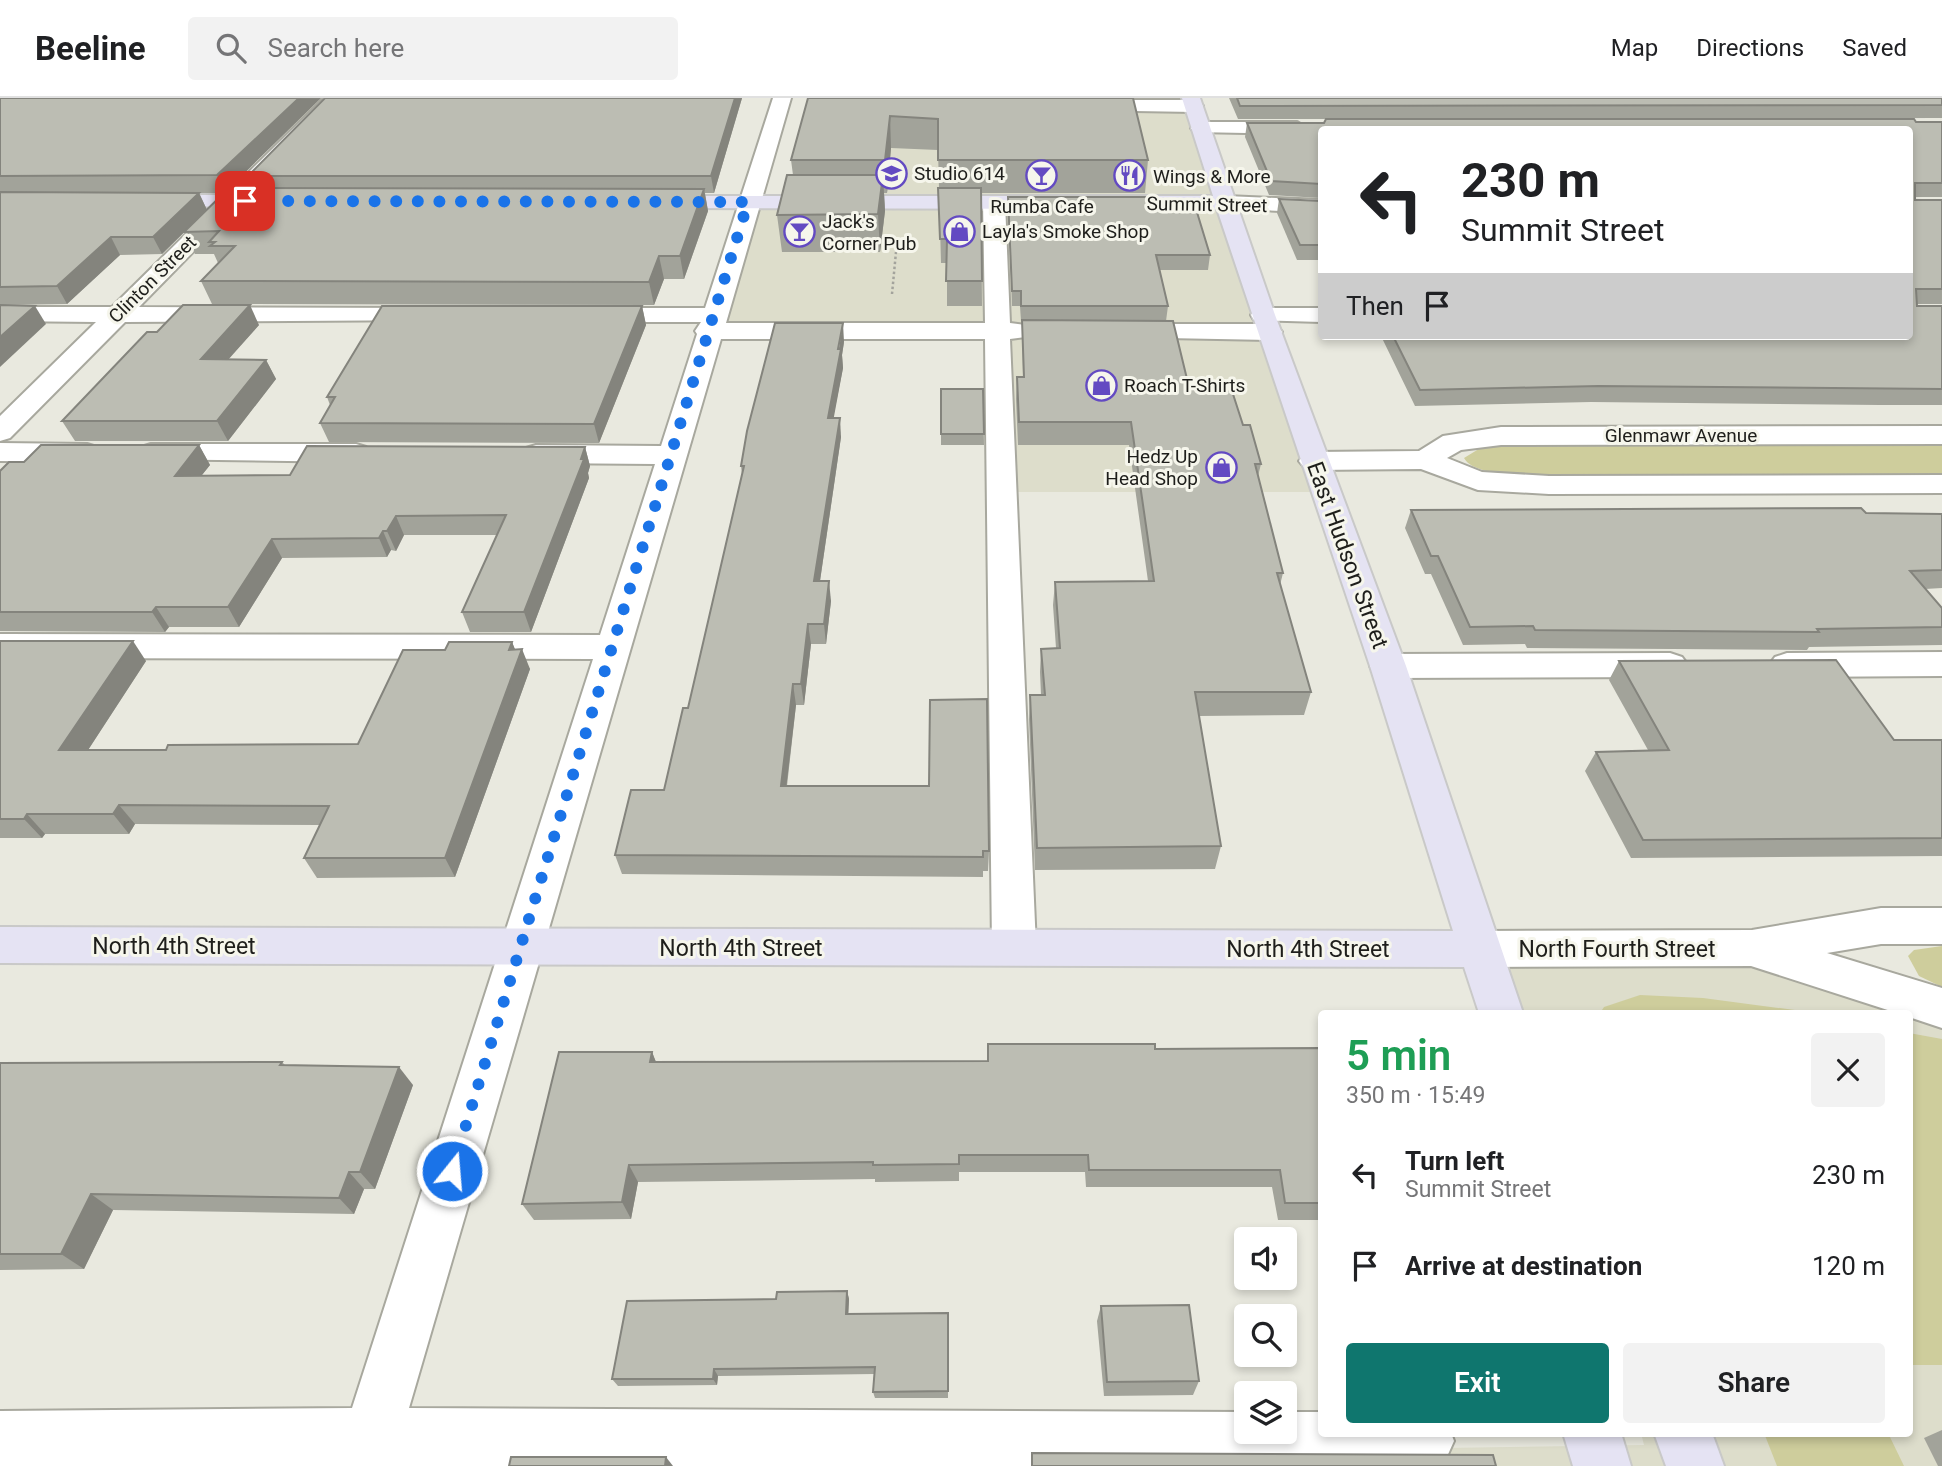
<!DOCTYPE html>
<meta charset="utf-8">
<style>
body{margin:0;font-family:Roboto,sans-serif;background:#f2f2f2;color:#202124;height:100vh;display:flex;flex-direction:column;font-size:26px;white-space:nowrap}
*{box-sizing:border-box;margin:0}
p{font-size:23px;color:#757577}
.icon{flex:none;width:38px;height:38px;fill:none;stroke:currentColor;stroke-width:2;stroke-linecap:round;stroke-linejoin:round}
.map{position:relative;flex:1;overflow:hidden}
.side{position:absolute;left:1318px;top:912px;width:595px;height:427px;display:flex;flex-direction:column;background:#fff;border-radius:7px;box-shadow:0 4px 10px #0003}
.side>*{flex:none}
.banner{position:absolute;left:1318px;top:28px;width:595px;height:214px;border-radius:7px;box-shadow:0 4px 10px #0003;background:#fff;color:#202124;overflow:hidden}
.controls{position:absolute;left:1234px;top:1129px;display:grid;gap:14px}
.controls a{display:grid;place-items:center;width:63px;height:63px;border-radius:7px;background:#fff;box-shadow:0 4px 10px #0003;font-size:35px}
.pin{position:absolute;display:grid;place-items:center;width:60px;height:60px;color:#fff;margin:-30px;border-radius:14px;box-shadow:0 4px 10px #0006}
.me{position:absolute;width:77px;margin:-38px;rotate:17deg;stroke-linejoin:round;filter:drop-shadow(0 0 5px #0008)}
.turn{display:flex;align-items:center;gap:24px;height:147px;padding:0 28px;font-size:32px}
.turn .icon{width:91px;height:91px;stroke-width:2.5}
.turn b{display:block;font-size:49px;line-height:60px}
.then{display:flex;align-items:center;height:66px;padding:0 28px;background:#0003;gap:14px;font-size:26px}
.round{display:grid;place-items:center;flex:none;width:74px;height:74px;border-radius:7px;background:#f2f2f2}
.headline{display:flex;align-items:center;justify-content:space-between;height:119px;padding:0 28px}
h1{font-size:42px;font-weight:600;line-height:52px;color:#1e9e55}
.cta{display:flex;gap:14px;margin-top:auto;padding:14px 28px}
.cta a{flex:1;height:80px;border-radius:7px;background:#0f766e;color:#fff;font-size:28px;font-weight:600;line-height:80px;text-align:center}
.cta a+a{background:#f2f2f2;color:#202124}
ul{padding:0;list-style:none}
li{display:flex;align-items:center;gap:21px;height:91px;padding:0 28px}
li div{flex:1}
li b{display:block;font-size:26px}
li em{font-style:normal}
header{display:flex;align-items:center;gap:42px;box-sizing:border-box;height:98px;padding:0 35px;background:#fff;border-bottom:2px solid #e0e0e0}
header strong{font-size:33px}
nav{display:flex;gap:38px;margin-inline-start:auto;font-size:24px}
.search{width:490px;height:63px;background:#f2f2f2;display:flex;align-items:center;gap:18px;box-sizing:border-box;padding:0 24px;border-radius:7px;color:#757577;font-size:26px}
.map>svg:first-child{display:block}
</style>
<header>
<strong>Beeline</strong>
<div class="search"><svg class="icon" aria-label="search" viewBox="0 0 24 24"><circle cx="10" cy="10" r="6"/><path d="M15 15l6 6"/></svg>Search here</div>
<nav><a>Map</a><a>Directions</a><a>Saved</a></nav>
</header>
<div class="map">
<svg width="1942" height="1368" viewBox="0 0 1942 1368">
<rect width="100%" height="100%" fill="#e9e9df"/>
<!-- built -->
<g fill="#ddddcb">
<path d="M978 0H1195L1325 394H1002L997 233H708L748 104H852L870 8Z"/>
<path d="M1752 850 1942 910V1368H999V1357L1644 1347 1641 1335H1909V915H1502L1481 851Z"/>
</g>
<!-- green -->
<g fill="#cecd9c">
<path d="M1942 346V377L1513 378C1498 375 1471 373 1464 360L1482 349 1495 347Z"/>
<path d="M1942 848V889L1919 878 1908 858 1914 852Z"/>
<path d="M1640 897 1703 900 1817 915H1600L1604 909Z"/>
<path d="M1909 935 1942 941V1267H1909Z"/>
<path d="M1764 1335H1888L1904 1368H1777Z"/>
</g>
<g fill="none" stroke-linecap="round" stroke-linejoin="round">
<defs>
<g id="minor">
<path d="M324 0H344L139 209 431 210 440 212 443 217 440 222 125 224 10 340 0 343V318L96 224 0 223V209H112Z"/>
<path d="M773 0H791L726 225H985L983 104 994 98 1005 104 1010 225 1033 228 1037 233 1033 238 1010 241 1036 849 1029 862 1014 867 999 862 992 849 985 241H721L409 1310 1246 1314V1334H1284V1314H1321V1335H1451L1454 1343 1445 1363 1434 1368H0V1313L352 1310 593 561 0 560V536L600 537 655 366 536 365 526 362 522 356 526 350 536 347 661 348 697 236 695 233 701 224H592L583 222 580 217 583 212 592 210H705Z"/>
<path d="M1082 2H1194L1203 8 1194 14 1075 12 1073 8Z"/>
<path d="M1201 24H1297L1307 30 1297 36 1194 34 1191 30Z"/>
<path d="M1226 98 1321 102V115L1218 110 1215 105Z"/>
<path d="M1263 210H1321V224L1254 222 1251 217 1254 212Z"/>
<path d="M1123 226H1269L1278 229 1282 234 1278 239 1269 242 1114 239 1110 234 1114 229Z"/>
<path d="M1942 328V346L1501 347 1461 352 1447 360 1482 374 1549 378 1942 377V395L1549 396 1478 392 1421 371 1314 372 1304 369 1299 363 1304 357 1314 354 1419 353 1443 338 1501 329Z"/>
<path d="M0 345 87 346 97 349 101 355 97 361 87 364 0 363Z"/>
<path d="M151 346H356L366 349 370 355 366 361 356 364 141 361 137 355 141 349Z"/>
<path d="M1942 554V578L1787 579 1775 575 1769 567 1775 559 1787 555Z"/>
<path d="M1670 555 1682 559 1688 567 1682 575 1670 579 1388 580 1376 576 1370 568 1376 560 1388 556Z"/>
<path d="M1881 810H1942V846H1881L1827 855 1942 890V930L1909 919V915H1897L1751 868 1481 869 1466 864 1459 851 1466 838 1481 833 1752 832Z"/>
</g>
<g id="major">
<path d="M1182 0H1200L1275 217 1406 568 1523 915H1479L1464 869 0 865V829L1453 833 1370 568 1217 111 654 110 643 104 654 98H1213Z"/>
<path d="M150 97H268L279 103 268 109 142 108 139 103 142 98Z"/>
<path d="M1563 1335H1621L1631 1368H1573Z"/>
<path d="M1654 1335H1712L1724 1368H1666Z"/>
</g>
</defs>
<!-- minor casing -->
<use href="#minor" stroke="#a8a89e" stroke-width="4"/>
<!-- major casing -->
<use href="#major" stroke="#c9c9c8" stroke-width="4"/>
<!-- path -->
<path stroke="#a3a39c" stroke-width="2.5" stroke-dasharray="2.5 2.5" stroke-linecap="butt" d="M892 196 896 154"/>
<!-- minor -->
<use href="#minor" fill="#fff" fill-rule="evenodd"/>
<!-- major -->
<use href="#major" fill="#e5e3f3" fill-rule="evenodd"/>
</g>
<!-- wall -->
<g fill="#a2a39a" fill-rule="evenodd">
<path d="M0 0H321L229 90H253L248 78 325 0H742L714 95H705L708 113 684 181H664L654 207 212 206 201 183 218 165 214 156H195L184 134 162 156 120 157 67 206 0 207ZM186 95H224L207 112 199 95Z"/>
<path d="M808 0H1133L1148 62 1145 95H981L982 208H947V165H941L938 52 891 50 887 95H884L885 113 880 154H782L777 117 793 77 791 62Z"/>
<path d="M1229 0H1942V20L1455 21 1942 24V99H1915V102H1942V206H1917V208H1942V307H1880L1591 304 1415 308 1381 238H1909L1321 32V100L1269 97 1245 39 1247 25H1324L1326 21H1238Z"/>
<path d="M1008 99 1210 157 1208 172H1159L1168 208 1166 223 1188 285 1223 293 1243 327 1261 366 1258 378 1283 475 1280 487 1311 594 1304 617 1199 618 1221 748 1215 771 1035 772 1029 621 1030 597H1041L1040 574 1041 551 1056 550 1053 507 1055 484 1148 483 1129 347H1018L1016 301 1017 279H1023L1022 223H1021L1020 208H1012Z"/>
<path d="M1279 101 1321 103V162H1297L1277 115Z"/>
<path d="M642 208 646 227 599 345 329 344 320 325 330 307 327 299Z"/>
<path d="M259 227 228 261 266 262 276 281 228 343H75L62 323 157 234Z"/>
<path d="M844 244 842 257 843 270 833 320 841 339 820 483 831 503 826 546H811L804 607H796L787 688 989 753 988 773H983V779L622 776 615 757 664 692 688 610 742 376 741 368Z"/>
<path d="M941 291H983L984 347H941Z"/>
<path d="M199 347 210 367 201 378 290 377 585 349 590 368 588 375 589 380 531 534H470L462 514 497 437H404L396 453 391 452 387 459 282 460 239 529H169L165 534 0 533V373L24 364Z"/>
<path d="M1411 412 1942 416V490L1925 491 1942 510V547L1809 549 1807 552 1527 550 1525 546 1463 547 1431 476H1425L1405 430Z"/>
<path d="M0 543 146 563 88 652H166L358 646 445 552 512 544 515 552 530 571 455 779 317 780 304 760 320 727 135 726 129 736H45L42 740H0Z"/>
<path d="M1619 563 1894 642H1942V758L1631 760 1585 673 1596 654 1648 652 1609 582Z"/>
<path d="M988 946 1155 951 1321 950V1122H1278L1272 1089H1086L1085 1074H959V1083L875 1084V1081L638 1084 631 1121 534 1122 522 1106 652 954 656 964 988 963Z"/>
<path d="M282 964 285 967 413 987 375 1091H364L354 1116 113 1112 84 1171 0 1172V965Z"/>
<path d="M847 1193 849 1201 848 1216 948 1215V1300H875L873 1294 874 1276 718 1278 717 1287 618 1288 612 1281 776 1201Z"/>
<path d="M1101 1208 1199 1283 1193 1297 1104 1298 1097 1223Z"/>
<path d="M1942 1332V1368H1938L1924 1340Z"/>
</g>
<!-- shaded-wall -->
<g fill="#84847d">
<path d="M299 0H321L224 95 217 77Z"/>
<path d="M735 0H742L714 95 711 78Z"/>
<path d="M890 18 891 50 887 95 885 62Z"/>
<path d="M883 77 885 113 880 154 878 116Z"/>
<path d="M704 91 708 113 684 181 680 158Z"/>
<path d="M199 95 207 112 162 156 153 139Z"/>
<path d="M111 139 120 157 67 206 57 188Z"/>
<path d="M659 158 664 181 654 207 649 184Z"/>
<path d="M250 207 259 227 211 281 201 261Z"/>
<path d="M35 208 46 226 0 269V239Z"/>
<path d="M642 208 646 227 599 345 594 326Z"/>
<path d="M843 225 844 244 842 257 843 270 830 340 828 320Z"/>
<path d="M266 262 276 281 228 343 217 323Z"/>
<path d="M840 320 841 339 817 503 814 483Z"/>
<path d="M199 347 210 367 186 397 175 378Z"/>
<path d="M585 349 590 368 588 375 589 380 531 534 524 514Z"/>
<path d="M396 418 404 437 396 453 387 433Z"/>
<path d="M383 433 391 452 387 459 379 440Z"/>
<path d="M272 441 282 460 239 529 228 509Z"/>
<path d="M829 483 831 503 826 546 824 526Z"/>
<path d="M156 509 169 529 165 534 152 514Z"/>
<path d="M808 526 811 546 804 607 801 586Z"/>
<path d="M133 543 146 563 75 672 59 652Z"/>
<path d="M512 544 519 561 522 551 530 571 455 779 445 760Z"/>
<path d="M793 586 796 607 784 708 781 688Z"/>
<path d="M119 707 135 726 129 736 113 716Z"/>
<path d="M27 716 45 736 42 740 24 721Z"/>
<path d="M652 954 659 972 650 964Z"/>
<path d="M399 969 413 987 375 1091 360 1074Z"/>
<path d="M629 1067 638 1084 631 1121 622 1104Z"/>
<path d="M349 1074 364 1091 354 1116 339 1100Z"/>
<path d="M91 1096 113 1112 84 1171 61 1156Z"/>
<path d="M847 1193 849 1201 848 1224 846 1216Z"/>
<path d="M714 1271 718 1278 717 1287 713 1281Z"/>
<path d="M666 1359 673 1368H665Z"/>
</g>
<!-- building -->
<g fill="#bcbdb3" stroke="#84847d" stroke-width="2">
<path d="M0 0H299L217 77 0 78Z"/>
<path d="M325 0H735L711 78H248Z"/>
<path d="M808 0H1133L1148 62H938V21L890 18 885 62H791Z"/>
<path d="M1237 0H1942V7L1240 8Z"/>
<path d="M1326 21H1914L1916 24H1942V85H1915V102H1942V191H1916L1917 208H1942V291L1598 288 1420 292 1393 238H1909V32H1321V86L1271 83 1247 25H1324Z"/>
<path d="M787 77H883L878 116 777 117Z"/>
<path d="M229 90 704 91 680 158H659L649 184 201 183 235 148H210L215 144H209L219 133 184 134Z"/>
<path d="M938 90H981L982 183H946L947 141H940Z"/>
<path d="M0 94 199 95 153 139H111L57 188 0 189Z"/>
<path d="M1008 99H1151L1153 111H1196L1210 157H1156L1168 208H1021V193H1012Z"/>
<path d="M1279 101 1321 103V147H1300Z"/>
<path d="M0 207 35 208 0 239Z"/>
<path d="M183 207H250L201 261 266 262 217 323H62L147 234H157Z"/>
<path d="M382 208H642L594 326 320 325 335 299H327Z"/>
<path d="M1022 222 1173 223 1188 285H1219L1223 293H1232L1243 327H1250L1261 366H1255L1283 475H1277L1311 594H1195L1221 748 1037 750 1030 597H1045L1041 551 1060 550 1055 484 1154 483 1131 324H1019L1017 279H1024Z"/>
<path d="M775 225H843L838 251H841L828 320H840L814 483H829L824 526H808L801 586H793L781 688H929L930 602 987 601 989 753H983V759L615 757 631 692H664L683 610H688L744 368H741L747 333Z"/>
<path d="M941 291H983L984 336H941Z"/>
<path d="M41 347H199L175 378 290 377 307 348 585 349 581 361H584L524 514H462L506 417 396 418 387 433H383L379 440 272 441 228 509H156L152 514H0V373L9 364H24Z"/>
<path d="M1861 410 1866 415 1942 416V472L1910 473 1942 510V529L1817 531 1819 534 1535 532 1533 528 1470 529 1438 458H1431L1411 412Z"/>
<path d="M0 543H133L59 652H166L168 647 358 646 403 552H445L449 544H512L509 552 522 551 445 760H304L329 708 119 707 113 716H27L24 721H0Z"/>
<path d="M1836 562 1894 642H1942V740L1643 742 1596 654 1669 652 1619 563Z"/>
<path d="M988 946H1155V951L1321 950V1105H1285L1280 1072H1089L1088 1057H959V1066L873 1067V1064L629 1067 622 1104 522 1106 559 954H652L650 964 988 963Z"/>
<path d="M282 964 280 967 399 969 360 1074H349L339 1100 91 1096 61 1156H0V965Z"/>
<path d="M847 1193 846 1216 948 1215V1293L873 1294 875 1269 714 1271 713 1281H612L627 1203 776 1201 777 1194Z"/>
<path d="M1189 1207 1199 1283 1107 1284 1101 1208Z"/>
<path d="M1032 1355 1493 1357 1496 1368H1032Z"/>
<path d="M511 1359H666L665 1368H509Z"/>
</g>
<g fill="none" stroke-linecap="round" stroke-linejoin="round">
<!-- route -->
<path stroke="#1a73e8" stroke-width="12" stroke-dasharray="0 21.6" d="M245 103 748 104 452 1073"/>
</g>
<!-- icons -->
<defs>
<symbol id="school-ring" viewBox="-11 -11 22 22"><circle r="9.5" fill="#f6f6ec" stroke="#634ac2" stroke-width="1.5"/><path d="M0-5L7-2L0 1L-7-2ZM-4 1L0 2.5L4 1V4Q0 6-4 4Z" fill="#634ac2"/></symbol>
<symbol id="bar-ring" viewBox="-11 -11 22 22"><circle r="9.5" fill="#f6f6ec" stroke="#634ac2" stroke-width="1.5"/><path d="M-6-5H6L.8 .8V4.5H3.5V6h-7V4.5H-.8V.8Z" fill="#634ac2"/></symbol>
<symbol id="restaurant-ring" viewBox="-11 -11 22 22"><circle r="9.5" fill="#f6f6ec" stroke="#634ac2" stroke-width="1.5"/><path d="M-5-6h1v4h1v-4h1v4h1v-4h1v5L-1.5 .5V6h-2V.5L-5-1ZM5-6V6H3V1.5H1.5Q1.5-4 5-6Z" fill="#634ac2"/></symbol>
<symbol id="shop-ring" viewBox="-11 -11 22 22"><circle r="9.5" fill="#f6f6ec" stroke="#634ac2" stroke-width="1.5"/><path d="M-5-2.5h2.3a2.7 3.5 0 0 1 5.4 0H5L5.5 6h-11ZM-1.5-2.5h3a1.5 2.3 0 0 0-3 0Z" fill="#634ac2"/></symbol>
</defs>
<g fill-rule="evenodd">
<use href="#school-ring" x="874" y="58" width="35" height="35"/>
<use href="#bar-ring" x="1024" y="60" width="35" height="35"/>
<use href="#restaurant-ring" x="1112" y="60" width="35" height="35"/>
<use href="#shop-ring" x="942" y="116" width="35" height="35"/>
<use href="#bar-ring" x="782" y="116" width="35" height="35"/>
<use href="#shop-ring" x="1084" y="270" width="35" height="35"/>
<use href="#shop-ring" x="1204" y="352" width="35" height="35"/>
</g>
<g text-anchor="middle" stroke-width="6" stroke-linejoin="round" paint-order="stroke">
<!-- far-poi labels -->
<g font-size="19" fill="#1e1e1b" stroke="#f6f6ec" text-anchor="start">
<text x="914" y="82">Studio 614</text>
<text x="1153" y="85">Wings &amp; More</text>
<text x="1042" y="115" text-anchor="middle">Rumba Cafe</text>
<text x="822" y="130">Jack's<tspan x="822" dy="22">Corner Pub</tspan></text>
<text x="982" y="140">Layla's Smoke Shop</text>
<text x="1124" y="294">Roach T-Shirts</text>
<text x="1198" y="365" text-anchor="end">Hedz Up<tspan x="1198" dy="22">Head Shop</tspan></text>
</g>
<!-- far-street labels -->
<g font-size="19" fill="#1e1e1b" stroke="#f6f6ec">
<text transform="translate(1207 106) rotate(1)" y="7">Summit Street</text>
<text transform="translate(152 181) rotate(-45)" y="7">Clinton Street</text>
<text x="1681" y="344">Glenmawr Avenue</text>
</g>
<!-- street labels -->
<g font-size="23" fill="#1e1e1b" stroke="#f6f6ec">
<text transform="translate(1348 457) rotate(70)" y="8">East Hudson Street</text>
<text x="174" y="856">North 4th Street</text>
<text x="741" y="858">North 4th Street</text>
<text x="1308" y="859">North 4th Street</text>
<text x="1617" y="859">North Fourth Street</text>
</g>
</g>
</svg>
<div class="controls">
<a><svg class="icon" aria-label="sound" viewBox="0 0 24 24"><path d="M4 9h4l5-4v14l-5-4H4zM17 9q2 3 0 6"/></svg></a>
<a><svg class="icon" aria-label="search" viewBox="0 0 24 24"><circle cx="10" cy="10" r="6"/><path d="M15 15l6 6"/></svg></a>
<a><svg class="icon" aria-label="layers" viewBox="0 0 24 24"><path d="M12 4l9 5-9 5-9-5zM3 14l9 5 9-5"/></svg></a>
</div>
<div class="pin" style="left:245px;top:103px;background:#d93025"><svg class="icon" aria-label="arrive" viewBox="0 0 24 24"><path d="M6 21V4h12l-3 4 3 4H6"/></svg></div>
<svg class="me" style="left:452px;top:1073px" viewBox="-20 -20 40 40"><circle r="17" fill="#1a73e8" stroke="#fff" stroke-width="3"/><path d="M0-11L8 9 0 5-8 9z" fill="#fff"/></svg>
<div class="banner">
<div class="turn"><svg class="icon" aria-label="left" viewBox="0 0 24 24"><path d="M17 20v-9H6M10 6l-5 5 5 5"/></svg><div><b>230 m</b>Summit Street</div></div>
<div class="then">Then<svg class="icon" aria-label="arrive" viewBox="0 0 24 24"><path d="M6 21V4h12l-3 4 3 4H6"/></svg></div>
</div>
<section class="side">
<div class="headline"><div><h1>5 min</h1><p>350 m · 15:49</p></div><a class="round"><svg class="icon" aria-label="close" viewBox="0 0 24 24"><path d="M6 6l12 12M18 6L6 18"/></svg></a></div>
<ul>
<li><svg class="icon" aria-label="left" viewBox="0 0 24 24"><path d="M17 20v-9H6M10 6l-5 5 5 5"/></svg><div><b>Turn left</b><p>Summit Street</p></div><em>230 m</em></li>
<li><svg class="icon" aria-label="arrive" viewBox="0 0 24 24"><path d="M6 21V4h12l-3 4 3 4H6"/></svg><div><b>Arrive at destination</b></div><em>120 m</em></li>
</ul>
<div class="cta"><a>Exit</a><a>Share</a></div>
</section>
</div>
